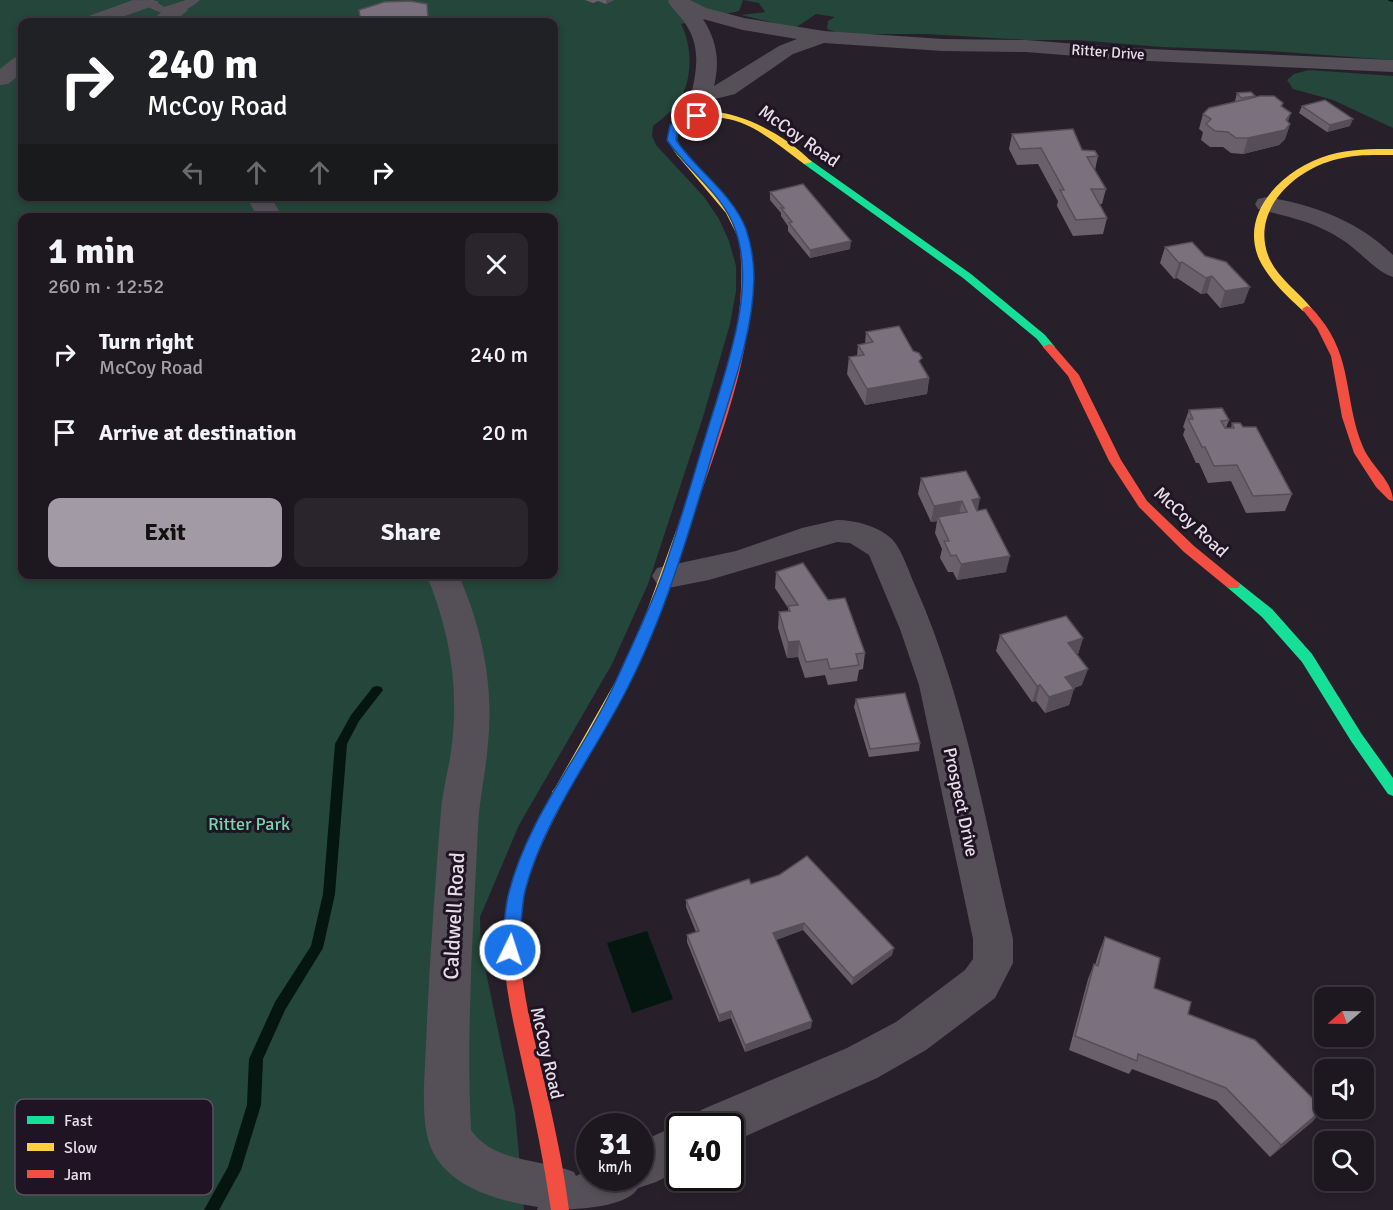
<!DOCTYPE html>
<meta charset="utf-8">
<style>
body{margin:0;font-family:Signika,sans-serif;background:#2a252d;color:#f1f3f6;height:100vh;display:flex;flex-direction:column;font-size:22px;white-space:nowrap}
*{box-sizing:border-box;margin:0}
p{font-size:20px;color:#a0a0a5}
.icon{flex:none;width:33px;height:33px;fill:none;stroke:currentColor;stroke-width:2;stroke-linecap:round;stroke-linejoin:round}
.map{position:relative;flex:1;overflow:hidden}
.panel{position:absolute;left:18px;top:213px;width:540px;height:366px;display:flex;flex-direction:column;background:#1d1820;border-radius:12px;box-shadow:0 3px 9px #0003,0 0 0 2px #3b373e}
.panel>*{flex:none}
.top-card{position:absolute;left:18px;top:18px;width:540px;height:183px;border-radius:12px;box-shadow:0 3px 9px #0003,0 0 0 2px #3b373e;background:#202124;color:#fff;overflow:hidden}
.needle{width:39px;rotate:250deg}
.buttons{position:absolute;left:1314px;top:987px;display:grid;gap:12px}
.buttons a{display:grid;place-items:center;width:60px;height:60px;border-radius:12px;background:#1d1820;box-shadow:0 3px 9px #0003,0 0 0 2px #3b373e;font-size:30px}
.speed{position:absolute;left:576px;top:1113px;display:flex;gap:12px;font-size:30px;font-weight:700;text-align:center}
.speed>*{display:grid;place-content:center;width:78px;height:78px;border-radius:50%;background:#1d1820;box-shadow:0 3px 9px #0003,0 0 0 2px #3b373e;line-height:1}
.speed small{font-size:15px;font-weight:400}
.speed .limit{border:3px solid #111;border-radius:9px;background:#fff;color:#111}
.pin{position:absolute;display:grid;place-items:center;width:51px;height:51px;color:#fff;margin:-26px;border:3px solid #fff;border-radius:50%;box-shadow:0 2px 6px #0007}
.me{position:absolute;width:66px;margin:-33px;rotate:4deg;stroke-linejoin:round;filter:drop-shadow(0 0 4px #0008)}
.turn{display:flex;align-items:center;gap:21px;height:126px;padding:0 30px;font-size:27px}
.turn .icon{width:78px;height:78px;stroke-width:2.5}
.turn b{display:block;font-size:42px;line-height:51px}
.lanes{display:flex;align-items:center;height:57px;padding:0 30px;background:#0003;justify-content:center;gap:30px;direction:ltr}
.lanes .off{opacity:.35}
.round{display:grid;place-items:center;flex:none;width:63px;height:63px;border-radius:12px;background:#2a252d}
.headline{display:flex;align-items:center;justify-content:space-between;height:102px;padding:0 30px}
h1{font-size:36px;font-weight:700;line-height:45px}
.primary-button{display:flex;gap:12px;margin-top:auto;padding:12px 30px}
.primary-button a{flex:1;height:69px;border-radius:12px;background:#a29ba6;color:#111;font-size:24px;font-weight:700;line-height:69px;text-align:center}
.primary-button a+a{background:#2a252d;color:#f1f3f6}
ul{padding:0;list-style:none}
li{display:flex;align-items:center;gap:18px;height:78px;padding:0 30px}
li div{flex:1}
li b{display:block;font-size:22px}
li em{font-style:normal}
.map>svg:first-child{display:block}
</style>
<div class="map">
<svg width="1393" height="1210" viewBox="0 0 1393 1210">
<rect width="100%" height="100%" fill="#27202a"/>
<!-- green -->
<g fill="#25463a" fill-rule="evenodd">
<path d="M0 0H1393V60L1270 51 1162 47 1077 40H1027L926 34H842L827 29 828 21 835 17 816 14 795 28 741 15 765 12 759 3 743 0 739 11 681 24C694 49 693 89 672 110 666 116 659 121 653 126L652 136 656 145 704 197 719 219 729 241 736 266V291L730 324 703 417 648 584 612 664 519 825 480 917 481 948 515 1112 524 1210H0ZM22 22H554V196H22ZM22 218H554V574H22Z"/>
<path d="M1309 70 1393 76V128L1333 100 1293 89 1287 80 1294 74Z"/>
</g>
<!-- water -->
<path fill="#05150f" d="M647 931 673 999 632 1013 607 943Z"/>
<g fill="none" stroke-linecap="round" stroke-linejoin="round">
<!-- stream -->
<g fill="#05150f" fill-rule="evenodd">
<path d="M1388 0H1393V2L1389 1Z"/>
<path d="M377 686 381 687 383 690 359 721 347 744 335 894 323 948 285 1010 263 1059 261 1105 241 1170 219 1210H204L228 1167 247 1105 249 1059 275 1002 311 946 323 894 335 744 351 715 373 687Z"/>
</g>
<!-- lane -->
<path fill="#555057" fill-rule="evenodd" d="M142 0H154L164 7 186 0H200C184 16 156 19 142 0Z"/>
<!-- street -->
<g fill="#555057" fill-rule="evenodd">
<path d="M133 0 159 1 156 5 108 22H80L83 18Z"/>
<path d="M669 0H690L706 8 744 18 824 31 943 39 1026 40 1127 48 1393 60V72L1127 60 1026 52 943 51 824 43 793 54 735 94 711 100 705 119 697 121 689 119 686 114C693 86 704 55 688 28 683 18 674 11 668 2ZM703 19 743 30 797 39 779 46 714 86C720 61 717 41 703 19Z"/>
<path d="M178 4 185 6 188 10 174 22H152C157 14 168 6 178 4Z"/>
<path d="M22 57V73L8 84 0 85V69L14 58Z"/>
<path d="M246 196H270L283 218H258Z"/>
<path d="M1267 197C1314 205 1358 221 1393 255V277C1376 272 1358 249 1341 239 1315 222 1288 217 1258 209L1255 204 1258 199Z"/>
<path d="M837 520C855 520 878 526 892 539 903 551 909 573 916 588 965 699 985 821 1013 939V963L995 998 926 1050 877 1078 730 1143V1126H695L701 1110 847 1048 896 1022 965 970 973 959V939L919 685 900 629 869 555 850 543 837 542 709 580 668 588 657 584 652 576 657 568 736 551 802 528Z"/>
<path d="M426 574H458C482 627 494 685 488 743 486 772 479 800 478 829 473 930 466 1030 471 1130 495 1164 540 1158 574 1172L576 1176 590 1169V1178H640V1142L680 1124 687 1126H680V1170L656 1182 638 1188C626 1210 563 1210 537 1210L538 1207C500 1201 452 1189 433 1152 419 1126 425 1075 426 1045 429 966 435 888 441 810 443 787 450 765 452 743 459 685 449 628 426 574Z"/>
</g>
<!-- fast -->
<g fill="#16e098" fill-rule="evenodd">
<path d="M804 160H810L971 274 1045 335 1055 347 1053 349H1045L1037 339 963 278 804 164Z"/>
<path d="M1233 580 1238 582 1272 609 1312 654 1361 733 1393 778V796L1388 794 1351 741 1302 662 1262 617 1228 588 1226 585Z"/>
</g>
<!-- slow -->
<g fill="#ffcf43" fill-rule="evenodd">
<path d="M710 111C746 114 786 136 812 162L804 164C762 133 730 101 678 128L677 140 684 152 735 210 749 239 748 241H740L726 213 677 155 667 140 670 125 688 115Z"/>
<path d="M1393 149V155C1375 155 1356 154 1338 159 1294 169 1248 212 1270 260 1280 280 1299 292 1312 309L1307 312 1303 311C1287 296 1269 280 1259 259 1238 210 1287 167 1329 155 1350 149 1372 149 1393 149Z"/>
<path d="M682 526 688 531 661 611 636 670 565 796 560 798 555 796 552 792 555 788 622 670 647 611 676 531Z"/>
</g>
<!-- jam -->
<g fill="#f24e42" fill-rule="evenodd">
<path d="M744 236 749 239C763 339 719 438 688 531L682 536 676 531C707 438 752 339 739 239Z"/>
<path d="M1307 306C1313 308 1316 313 1320 318 1353 358 1344 402 1363 447 1371 466 1393 481 1393 501L1389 500 1376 487 1354 453 1342 417 1331 356 1317 328 1302 309Z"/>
<path d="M1049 344 1053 345 1079 375 1121 460 1147 501 1194 546 1238 582 1240 585 1238 588H1228L1184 552 1139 507 1109 461 1068 376 1043 347Z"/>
<path d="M560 786 565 788 568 792C550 827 531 862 523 901 513 959 529 1016 542 1072 553 1118 563 1163 569 1210H551C544 1163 535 1117 524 1071 512 1015 496 958 507 901 515 860 535 823 555 788Z"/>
</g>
</g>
<!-- wall -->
<g fill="#69606c">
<path d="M585 0H614L606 4 598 1 593 3Z"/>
<path d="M427 4 429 22H361Z"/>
<path d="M1237 93 1283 103 1282 107 1288 122 1290 124 1285 139 1279 145 1243 154 1231 153 1223 147H1210L1201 140 1203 132 1199 129 1203 114 1235 102V101Z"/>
<path d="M1302 106 1350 126 1327 132 1299 113Z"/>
<path d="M1012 134 1082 150 1098 156 1095 170 1106 189 1102 204H1100L1107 218 1103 234 1073 236 1057 206 1058 201 1038 164 1017 165 1009 149Z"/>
<path d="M770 192 850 249 810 258 788 231V226L781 216V213L770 200Z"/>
<path d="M1192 242 1244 303 1220 308 1207 293 1201 294 1177 278 1174 279 1160 263 1165 247Z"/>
<path d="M866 332 913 351 929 378 927 394 865 405 847 374 849 357 857 356 858 345 865 344Z"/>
<path d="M1189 410 1229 420 1226 428H1231L1232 423 1243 427 1292 494 1285 511 1246 513 1231 481 1208 483 1199 463H1196L1183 435 1185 429 1183 427Z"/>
<path d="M921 478 978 511 1006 572 957 580 953 572H948L940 558 942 549 935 533 937 521 931 522 918 494Z"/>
<path d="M776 572 865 653 863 669 859 670 857 681 828 685 825 675 805 678 798 657 787 658 778 628 779 612 788 611V608L775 588Z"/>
<path d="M1000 635 1083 638 1078 654H1077L1082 685 1074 688 1069 705 1045 713 1036 701 1032 702 996 651Z"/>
<path d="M856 699 920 743 919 751 869 757 854 707Z"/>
<path d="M751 884 892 955 852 985 803 930 776 940 811 1028 745 1052 731 1018 719 1022 687 942V935L696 932 686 907V900Z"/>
<path d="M1105 937 1154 988 1188 1014 1323 1109 1312 1122 1270 1157 1217 1101 1132 1069 1129 1074 1069 1050 1088 979 1094 964 1095 965 1099 952Z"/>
</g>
<!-- shaded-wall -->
<g fill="#554e58">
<path d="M606 0H614L606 4Z"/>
<path d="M1291 113 1286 128 1290 124 1285 139 1279 145 1243 154 1248 138 1286 120Z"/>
<path d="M1353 119 1350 126 1327 132 1330 125Z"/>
<path d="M851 241 850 249 810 258V250Z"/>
<path d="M1182 262 1177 278 1174 279 1179 263Z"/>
<path d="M1212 276 1207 293 1201 294 1206 278Z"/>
<path d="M1250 287 1244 303 1220 308 1225 291Z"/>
<path d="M929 378 927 394 865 405 867 389Z"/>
<path d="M980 498 977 515 972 500Z"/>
<path d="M962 501 958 518 938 517 937 521 931 522 934 506Z"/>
<path d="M1010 556 1006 572 957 580 961 564Z"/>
<path d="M1083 638 1078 654 1063 659 1068 643Z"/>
<path d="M799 641 798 657 787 658 788 642Z"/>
<path d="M1088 669 1082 685 1059 693 1065 677Z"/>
<path d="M1040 685 1036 701 1032 702 1037 686Z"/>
<path d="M1074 689 1069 705 1045 713 1049 697Z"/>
<path d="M804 923 803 930 773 941V933Z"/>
<path d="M894 948 892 955 852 985 853 978Z"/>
<path d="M731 1011V1018L719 1022V1015Z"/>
<path d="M812 1021 811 1028 745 1052V1045Z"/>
<path d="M1323 1109 1312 1122 1270 1157 1281 1145Z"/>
</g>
<!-- building -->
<g fill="#7a707e" stroke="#554e58" stroke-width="1.5">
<path d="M410 1 427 4 428 17 361 22 359 10 384 2Z"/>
<path d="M1251 92 1255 96 1241 98 1237 93Z"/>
<path d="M1260 96H1274L1283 103 1281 106 1291 113 1286 120 1290 124 1285 130 1248 138H1236L1228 132 1215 131 1206 124 1211 119 1203 114 1209 108Z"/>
<path d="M1325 100 1353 119 1330 125 1302 106Z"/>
<path d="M1073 129 1082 150 1095 151 1098 156 1087 157 1106 189H1091L1107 218 1076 220 1060 190H1064L1041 148 1020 149 1012 134Z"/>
<path d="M803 184 851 241 810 250 789 223 792 222 781 208H784L770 192Z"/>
<path d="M1192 242 1205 256 1226 262 1250 287 1225 291 1212 276 1206 278 1182 262 1179 263 1165 247Z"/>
<path d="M899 326 913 351 919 353 922 358 919 361 929 378 867 389 849 357 864 355 858 345 873 342 866 332Z"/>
<path d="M1222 408 1229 420 1221 421 1225 428H1234L1232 423H1240L1243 427H1256L1292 494 1253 496 1237 465 1214 466 1205 447H1202L1188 419H1193L1189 410Z"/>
<path d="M966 471 980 498 972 500 977 511 986 509 1010 556 961 564 956 555 951 556 944 541H949L938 517 967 512 962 501 934 506 921 478Z"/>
<path d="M803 563 828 600 845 598 865 653 856 654 859 665 830 669 827 659 806 662 799 641 788 642 779 612 790 611 788 606 798 605 776 572Z"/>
<path d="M1066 616 1083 638 1068 643 1088 669 1065 677 1074 689 1049 697 1040 685 1037 686 1000 635Z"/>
<path d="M905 693 920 743 870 749 856 699Z"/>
<path d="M807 856 894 948 853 978 804 923 773 933 812 1021 745 1045 731 1011 719 1015 687 935 699 931 686 900 749 879 751 884 779 875Z"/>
<path d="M1105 937 1160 958 1154 988 1191 1002 1188 1014 1255 1040 1323 1109 1281 1145 1226 1088 1138 1054 1137 1061 1075 1036 1094 964 1098 966Z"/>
</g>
<!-- route -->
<path fill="#1a73e8" stroke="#114b97" stroke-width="1.5" d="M697 113 700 114V118L690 121 678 128 676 140C697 171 732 193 746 229 751 244 754 262 754 278 753 333 732 390 716 442 691 525 667 611 627 689 593 756 544 818 525 891 521 910 521 931 519 950L516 955 510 958 504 955 502 950C504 931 504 910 509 892 529 814 583 754 615 683 631 647 649 611 662 575 682 519 697 462 715 406 731 354 755 283 735 229 723 194 687 170 667 140L670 125 683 117Z"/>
<g text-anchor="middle" stroke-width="6" stroke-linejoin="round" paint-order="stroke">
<!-- far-street labels -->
<g font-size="15" fill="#e5dde8" stroke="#201424">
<text transform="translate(1108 52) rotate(4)" y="5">Ritter Drive</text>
</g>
<!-- street labels -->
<g font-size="18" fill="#e5dde8" stroke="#201424">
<text transform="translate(799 136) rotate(35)" y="6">McCoy Road</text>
<text transform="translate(1191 522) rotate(43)" y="6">McCoy Road</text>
<text transform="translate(961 802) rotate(78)" y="6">Prospect Drive</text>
<text transform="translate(547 1053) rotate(77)" y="6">McCoy Road</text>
</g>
<!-- park labels -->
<g font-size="18" fill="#75d6ac" stroke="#201424">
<text x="249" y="830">Ritter Park</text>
</g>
<!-- near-street labels -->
<g font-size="21" fill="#e5dde8" stroke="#201424">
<text transform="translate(454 916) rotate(-87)" y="7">Caldwell Road</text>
</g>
</g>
<!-- legend -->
<rect x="15" y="1099" width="198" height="96" rx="9" fill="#201424" stroke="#5b505f" stroke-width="1.5"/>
<rect x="27" y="1116" width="27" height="8" fill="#16e098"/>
<rect x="27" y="1143" width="27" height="8" fill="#ffcf43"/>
<rect x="27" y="1170" width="27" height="8" fill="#f24e42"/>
<g font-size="16" fill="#e5dde8">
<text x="64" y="1126">Fast</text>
<text x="64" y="1153">Slow</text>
<text x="64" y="1180">Jam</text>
</g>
</svg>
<div class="buttons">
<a><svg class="needle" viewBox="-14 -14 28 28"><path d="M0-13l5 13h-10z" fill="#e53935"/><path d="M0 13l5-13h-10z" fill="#a0a0a5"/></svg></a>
<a><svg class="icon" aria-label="sound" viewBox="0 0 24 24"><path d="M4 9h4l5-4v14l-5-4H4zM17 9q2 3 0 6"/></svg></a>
<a><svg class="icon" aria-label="search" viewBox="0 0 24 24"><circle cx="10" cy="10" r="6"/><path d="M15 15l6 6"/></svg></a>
</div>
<div class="speed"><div>31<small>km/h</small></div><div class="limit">40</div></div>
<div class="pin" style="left:697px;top:116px;background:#d93025"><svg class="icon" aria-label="arrive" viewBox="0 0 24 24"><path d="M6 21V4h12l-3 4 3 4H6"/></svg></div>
<svg class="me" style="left:510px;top:950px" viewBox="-20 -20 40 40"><circle r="17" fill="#1a73e8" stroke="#fff" stroke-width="3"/><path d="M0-11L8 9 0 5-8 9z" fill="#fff"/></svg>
<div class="top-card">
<div class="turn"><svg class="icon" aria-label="right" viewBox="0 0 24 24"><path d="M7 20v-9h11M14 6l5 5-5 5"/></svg><div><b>240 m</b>McCoy Road</div></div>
<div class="lanes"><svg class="icon off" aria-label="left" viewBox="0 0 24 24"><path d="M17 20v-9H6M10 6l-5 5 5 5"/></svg><svg class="icon off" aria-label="ahead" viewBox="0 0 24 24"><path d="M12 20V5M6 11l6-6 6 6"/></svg><svg class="icon off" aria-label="ahead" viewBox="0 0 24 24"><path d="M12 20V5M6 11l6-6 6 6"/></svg><svg class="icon" aria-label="right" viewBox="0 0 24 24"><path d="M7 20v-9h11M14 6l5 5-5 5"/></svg></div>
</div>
<section class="panel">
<div class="headline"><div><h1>1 min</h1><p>260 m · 12:52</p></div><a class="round"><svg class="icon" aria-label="close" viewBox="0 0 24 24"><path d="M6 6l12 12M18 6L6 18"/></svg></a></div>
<ul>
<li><svg class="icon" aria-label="right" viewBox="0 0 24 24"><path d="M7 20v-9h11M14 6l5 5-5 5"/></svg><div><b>Turn right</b><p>McCoy Road</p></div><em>240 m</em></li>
<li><svg class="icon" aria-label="arrive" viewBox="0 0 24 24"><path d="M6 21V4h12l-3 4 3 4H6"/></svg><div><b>Arrive at destination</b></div><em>20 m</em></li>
</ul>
<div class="primary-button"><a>Exit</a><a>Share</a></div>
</section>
</div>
